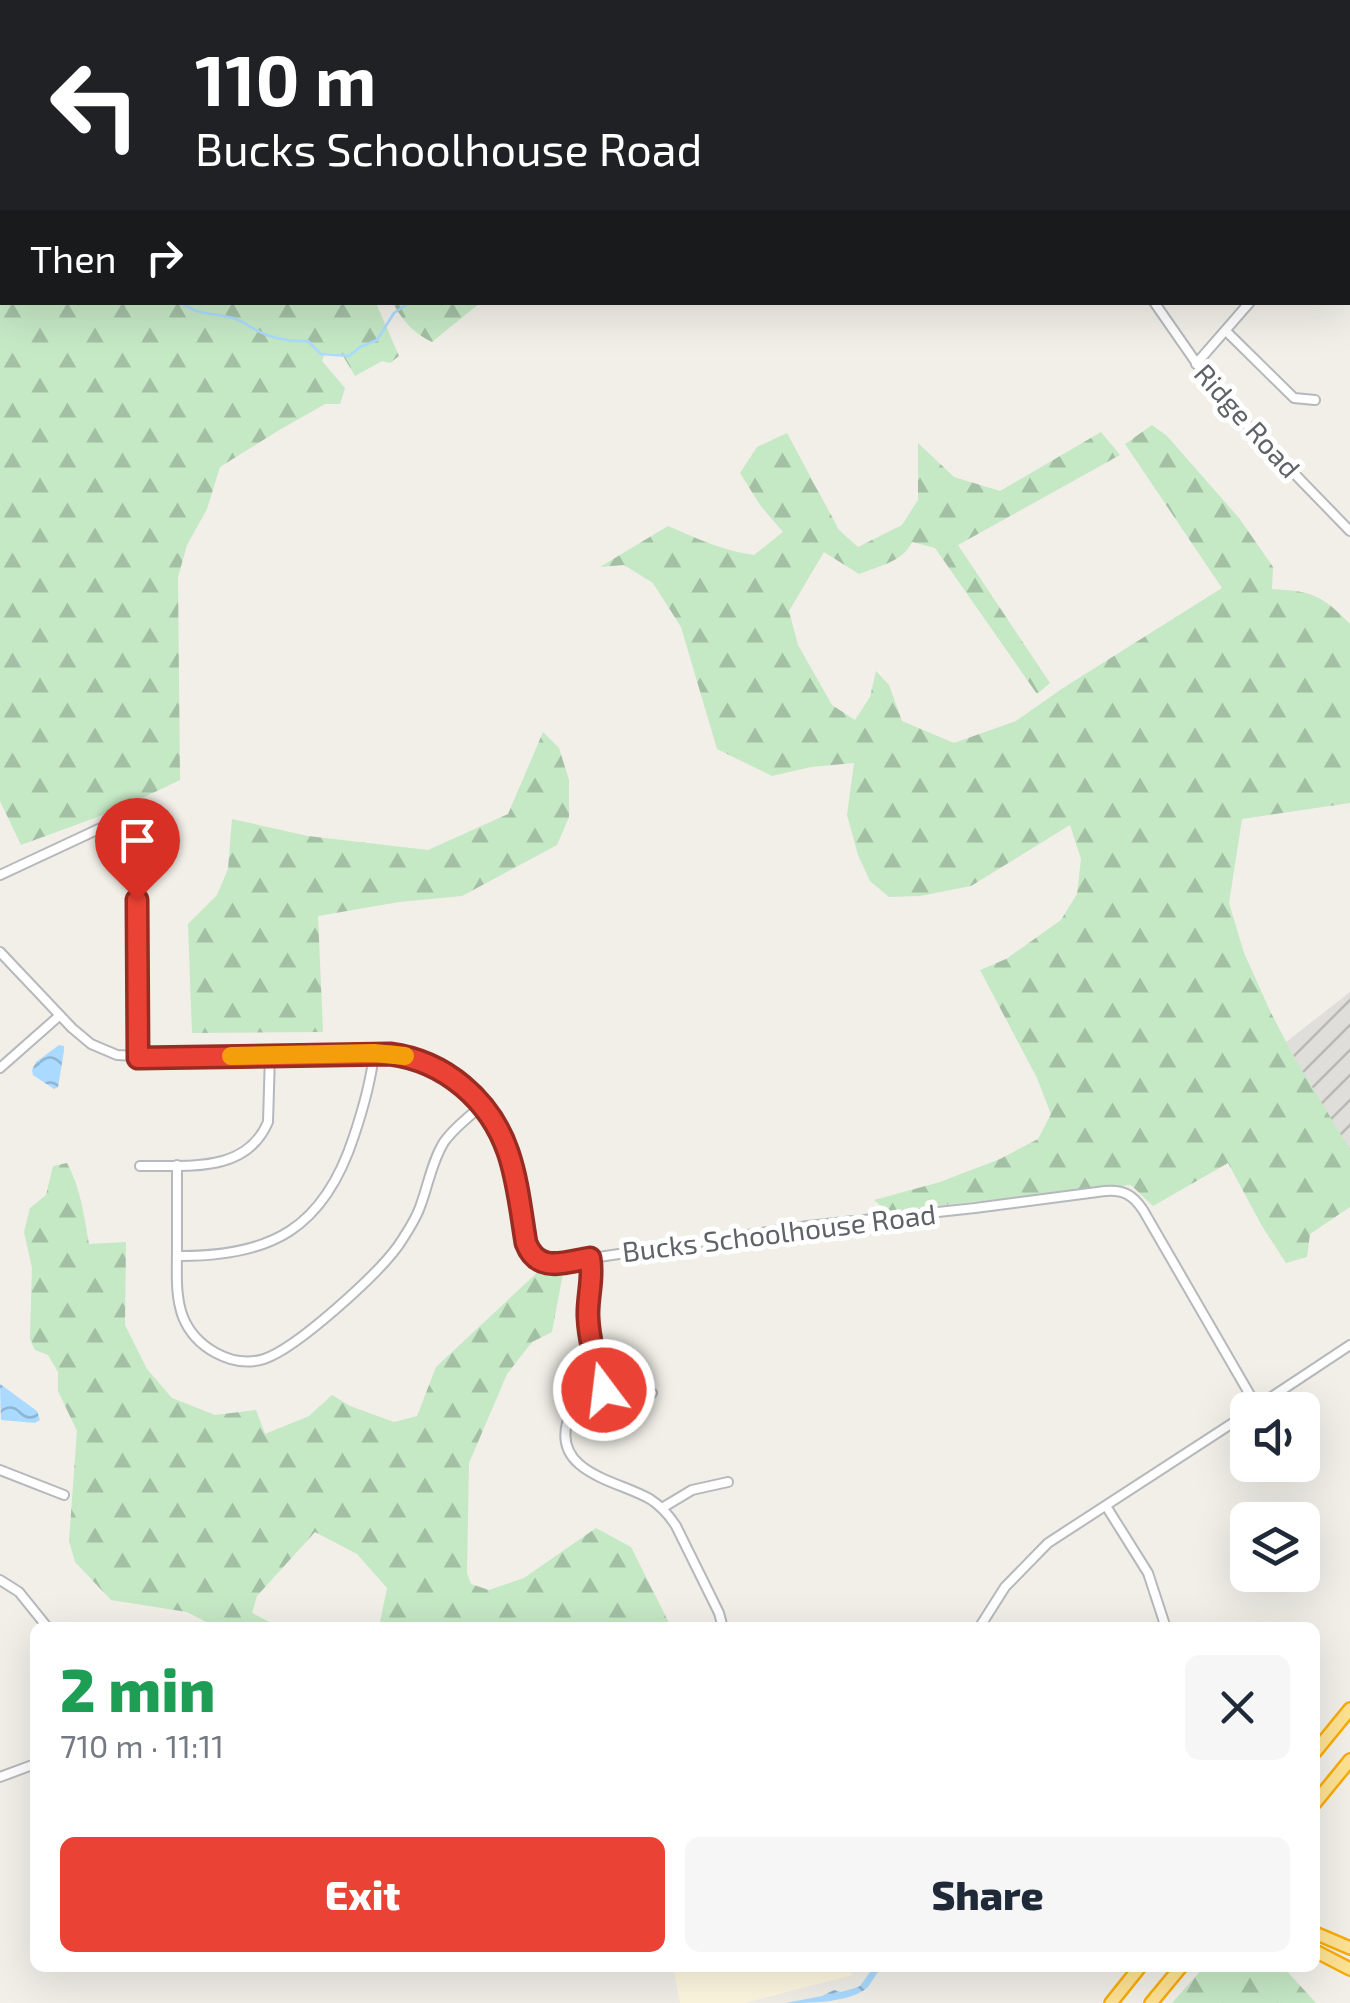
<!DOCTYPE html>
<meta charset="utf-8">
<style>
body{margin:0;font-family:"Exo 2",sans-serif;background:#f6f6f7;color:#1f2937;height:100vh;display:flex;flex-direction:column;font-size:38px;white-space:nowrap}
*{box-sizing:border-box;margin:0}
p{font-size:32px;color:#747a83}
.icon{flex:none;width:55px;height:55px;fill:none;stroke:currentColor;stroke-width:2;stroke-linecap:round;stroke-linejoin:round}
.map{position:relative;flex:1;overflow:hidden}
.panel{position:absolute;left:30px;top:1622px;width:1290px;height:350px;display:flex;flex-direction:column;background:#fff;border-radius:15px;box-shadow:0 10px 40px #0002}
.panel>*{flex:none}
.top-card{position:absolute;left:0px;top:0px;width:1350px;height:305px;box-shadow:0 10px 40px #0002;background:#202124;color:#fff;overflow:hidden}
.controls{position:absolute;left:1230px;top:1392px;display:grid;gap:20px}
.controls a{display:grid;place-items:center;width:90px;height:90px;border-radius:15px;background:#fff;box-shadow:0 10px 40px #0002;font-size:50px}
.pin{position:absolute;display:grid;place-items:center;width:85px;height:85px;color:#fff;margin:-102px -42px;border-radius:50% 50% 50% 0;rotate:-45deg;box-shadow:0 0 10px #0007}
.pin .icon{rotate:45deg}
.me{position:absolute;width:110px;margin:-55px;rotate:345deg;stroke-linejoin:round;filter:drop-shadow(0 0 8px #0008)}
.turn{display:flex;align-items:center;gap:35px;height:210px;padding:0 30px;font-size:45px}
.turn .icon{width:130px;height:130px;stroke-width:2.5}
.turn b{display:block;font-size:70px;line-height:85px}
.then{display:flex;align-items:center;height:95px;padding:0 30px;background:#0003;gap:20px;font-size:38px}
.round{display:grid;place-items:center;flex:none;width:105px;height:105px;border-radius:15px;background:#f6f6f7}
.overview{display:flex;align-items:center;justify-content:space-between;height:170px;padding:0 30px}
h1{font-size:60px;font-weight:800;line-height:75px;color:#1e9e55}
.cta{display:flex;gap:20px;margin-top:auto;padding:20px 30px}
.cta a{flex:1;height:115px;border-radius:15px;background:#ea4335;color:#fff;font-size:40px;font-weight:800;line-height:115px;text-align:center}
.cta a+a{background:#f6f6f7;color:#1f2937}
.map>svg:first-child{display:block}
</style>
<div class="map">
<svg width="1350" height="2003" viewBox="0 0 1350 2003">
<defs>
<pattern id="industrial-furrows" width="10" height="10" patternUnits="userSpaceOnUse" patternTransform="scale(2.5)"><rect width="10" height="10" fill="#e0deda"/><path d="M-1 1l2-2M0 10L10 0M9 11l2-2" fill="none" stroke="#b9b8b5"/></pattern>
<pattern id="forest-firs" width="22" height="20" patternUnits="userSpaceOnUse" patternTransform="scale(2.5)"><rect width="22" height="20" fill="#c5e8c5"/><path d="M5 1l3.5 6h-7zM16 11l3.5 6h-7z" fill="#a3c0a4"/></pattern>
<pattern id="water-waves" width="16" height="10" patternUnits="userSpaceOnUse" patternTransform="scale(2.5)"><rect width="16" height="10" fill="#aadaff"/><path d="M0 5q4-4 8 0t8 0" fill="none" stroke="#8eb4d2"/></pattern>
</defs>
<rect width="100%" height="100%" fill="#f1efe8"/>
<!-- commercial -->
<path fill="#fef7e0" d="M673 1968H850L852 1975 745 2003H680Z"/>
<!-- industrial -->
<path fill="url(#industrial-furrows)" d="M1350 992V1159L1286 1042Z"/>
<!-- forest -->
<g fill="url(#forest-firs)">
<path d="M2 281V302L376 303 399 356 390 363 382 361 355 376 342 354 325 353 322 361 345 388 340 404H325L281 429 220 467 207 509 187 545 178 577 180 780 119 809 21 845 0 801V284Z"/>
<path d="M393 303H480L432 342C413 333 402 320 393 303Z"/>
<path d="M1152 425 1167 436 1239 518 1273 567 1272 589C1312 591 1322 595 1350 624V803L1242 819 1229 903 1244 953 1271 1013 1293 1055 1350 1150V1207L1310 1234 1307 1257 1286 1263 1262 1226 1228 1163 1153 1206 1131 1185 887 1211 874 1200 940 1182 1000 1159 1038 1139 1051 1114 1037 1078 980 970 1006 959 1061 920 1077 894 1081 859 1070 825 971 886 920 896 889 897 870 881 858 855 847 815 854 763 811 767 772 776 717 749 681 627 653 583 624 565 600 567 668 526C696 538 723 551 754 555L783 532 760 505 740 473 757 447 787 433 839 530 858 547 902 525 918 500V443L954 477 1000 491 1101 432 1120 455 958 545 1050 683 1037 694 935 548 912 542C904 561 877 567 859 574L824 552 789 611 798 645 832 705 855 720 870 697 876 671 889 685 902 721 954 743 1016 721 1063 688 1222 588 1125 444Z"/>
<path d="M543 732 559 748 569 780V817L557 845 462 896 399 902 318 916 323 1032 192 1033 188 924 217 895 228 869 232 819 308 836 428 850 508 814Z"/>
<path d="M67 1163C81 1189 84 1216 89 1244L126 1242 125 1325 147 1369 172 1398 215 1415 256 1410 265 1434 309 1416 332 1395 350 1406 394 1422 417 1416 436 1367 540 1270 563 1273 552 1332 532 1342 507 1374 469 1463 467 1573 471 1584 489 1590 524 1578 596 1528 631 1547 671 1627H379L387 1588 357 1554 315 1532 257 1596 252 1613 279 1627H216L187 1612 111 1600 75 1562 69 1541 77 1431 58 1391V1372L48 1355 35 1350 30 1339 32 1268 24 1232 30 1208 46 1195 53 1166Z"/>
<path d="M1203 1968H1284L1316 2003H1172Z"/>
</g>
<!-- water -->
<g fill="url(#water-waves)">
<path d="M59 1045 64 1046V1051L58 1087 54 1089 33 1075 32 1070 36 1062Z"/>
<path d="M0 1384 37 1411 40 1420 35 1423 1 1420Z"/>
<path d="M873 1968H881C876 1974 872 1982 867 1988 848 2003 810 2003 786 2003L822 1996 834 1990 841 1992 855 1988 860 1986Z"/>
</g>
<g fill="none" stroke-linecap="round" stroke-linejoin="round">
<!-- stream -->
<g stroke="#aadaff" stroke-width="2.5">
<path d="M117 0V2"/>
<path d="M123 2 124 0"/>
<path d="M189 2V0"/>
<path d="M0 150 2 148"/>
<path d="M0 193 2 194"/>
<path d="M180 302C197 315 213 313 233 318 241 320 247 325 254 329 272 339 288 342 308 341L321 354 349 356 360 347 377 340 394 313 410 302"/>
</g>
<defs>
<g id="minor">
<path d="M675 0 684 2"/>
<path d="M916 0V2"/>
<path d="M1010 0V2"/>
<path d="M1188 0V2"/>
<path d="M1282 0 1283 2"/>
<path d="M654 2 655 0"/>
<path d="M0 13H2"/>
<path d="M1348 57 1350 56"/>
<path d="M1348 143H1350"/>
<path d="M1348 273H1350"/>
<path d="M1154 302 1220 397 1350 531"/>
<path d="M1226 331 1294 398 1315 400"/>
<path d="M1196 364 1250 302"/>
<path d="M0 875 118 820 125 819 134 822 138 834 137 1058"/>
<path d="M0 952 72 1028 91 1044 117 1055 177 1058 390 1053C446 1062 492 1101 509 1155 518 1186 521 1218 528 1248 536 1264 548 1264 565 1262L808 1226 975 1208 1105 1191C1123 1189 1133 1195 1143 1210L1257 1407"/>
<path d="M0 1068 59 1016"/>
<path d="M177 1165C177 1193 177 1221 177 1249 177 1272 175 1296 183 1317 195 1347 232 1369 264 1359 297 1348 377 1275 398 1246 406 1234 415 1221 420 1207 428 1186 432 1161 444 1142 454 1128 469 1116 483 1105"/>
<path d="M140 1166C187 1165 246 1174 268 1122L270 1055"/>
<path d="M177 1256C272 1257 324 1228 354 1136 363 1109 371 1082 374 1053"/>
<path d="M590 1259 592 1268 587 1319 604 1390"/>
<path d="M652 1393C632 1400 613 1385 592 1394 580 1400 571 1410 567 1423 554 1473 619 1481 650 1499 661 1506 669 1515 676 1526L719 1613 723 1628"/>
<path d="M1255 1408 1350 1345"/>
<path d="M0 1470 64 1495"/>
<path d="M1106 1506 1148 1573 1166 1628"/>
<path d="M662 1508 692 1490 728 1482"/>
<path d="M0 1580 19 1592 48 1628"/>
<path d="M979 1628 1005 1587 1048 1543 1248 1413"/>
<path d="M0 1777 35 1764"/>
</g>
<g id="major">
<path d="M152 2 153 0"/>
<path d="M0 243 2 241"/>
</g>
<g id="highway">
<path d="M1315 1752 1350 1709"/>
<path d="M1315 1803 1350 1760"/>
<path d="M1315 1933 1350 1948"/>
<path d="M1315 1951 1350 1969"/>
<path d="M1111 2003 1139 1968"/>
<path d="M1151 2003 1180 1968"/>
</g>
</defs>
<!-- minor casing -->
<use href="#minor" stroke="#b5b8bc" stroke-width="12"/>
<!-- major casing -->
<use href="#major" stroke="#f2c960" stroke-width="15"/>
<!-- highway casing -->
<use href="#highway" stroke="#f9ab00" stroke-width="16"/>
<!-- minor -->
<use href="#minor" stroke="#fff" stroke-width="8"/>
<!-- major -->
<use href="#major" stroke="#fff2af" stroke-width="10"/>
<!-- highway -->
<use href="#highway" stroke="#fde293" stroke-width="11"/>
</g>
<g fill="none" stroke-linecap="round" stroke-linejoin="round">
<defs>
<path id="route" d="M137 900 138 1058 390 1054C445 1061 490 1100 508 1152 518 1181 521 1213 526 1243 538 1274 564 1262 590 1258 594 1278 587 1297 588 1317 589 1342 597 1366 604 1390"/>
</defs>
<!-- route casing -->
<use href="#route" stroke="#982c22" stroke-width="25"/>
<!-- route -->
<use href="#route" stroke="#ea4335" stroke-width="18"/>
<!-- slow -->
<path stroke="#f59e0b" stroke-width="18" d="M231 1056 374 1053 405 1056"/>
</g>
<g text-anchor="middle" stroke-width="10" stroke-linejoin="round" paint-order="stroke">
<!-- street labels -->
<g font-size="28" fill="#5f6368" stroke="#fff">
<text transform="translate(1247 421) rotate(48)" y="10">Ridge Road</text>
<text transform="translate(779 1233) rotate(-7)" y="10">Bucks Schoolhouse Road</text>
</g>
</g>
</svg>
<div class="controls">
<a><svg class="icon" aria-label="sound" viewBox="0 0 24 24"><path d="M4 9h4l5-4v14l-5-4H4zM17 9q2 3 0 6"/></svg></a>
<a><svg class="icon" aria-label="layers" viewBox="0 0 24 24"><path d="M12 4l9 5-9 5-9-5zM3 14l9 5 9-5"/></svg></a>
</div>
<div class="pin" style="left:137px;top:900px;background:#d93025"><svg class="icon" aria-label="arrive" viewBox="0 0 24 24"><path d="M6 21V4h12l-3 4 3 4H6"/></svg></div>
<svg class="me" style="left:604px;top:1390px" viewBox="-20 -20 40 40"><circle r="17" fill="#ea4335" stroke="#fff" stroke-width="3"/><path d="M0-11L8 9 0 5-8 9z" fill="#fff"/></svg>
<div class="top-card">
<div class="turn"><svg class="icon" aria-label="left" viewBox="0 0 24 24"><path d="M17 20v-9H6M10 6l-5 5 5 5"/></svg><div><b>110 m</b>Bucks Schoolhouse Road</div></div>
<div class="then">Then<svg class="icon" aria-label="right" viewBox="0 0 24 24"><path d="M7 20v-9h11M14 6l5 5-5 5"/></svg></div>
</div>
<section class="panel">
<div class="overview"><div><h1>2 min</h1><p>710 m · 11:11</p></div><a class="round"><svg class="icon" aria-label="close" viewBox="0 0 24 24"><path d="M6 6l12 12M18 6L6 18"/></svg></a></div>
<div class="cta"><a>Exit</a><a>Share</a></div>
</section>
</div>
